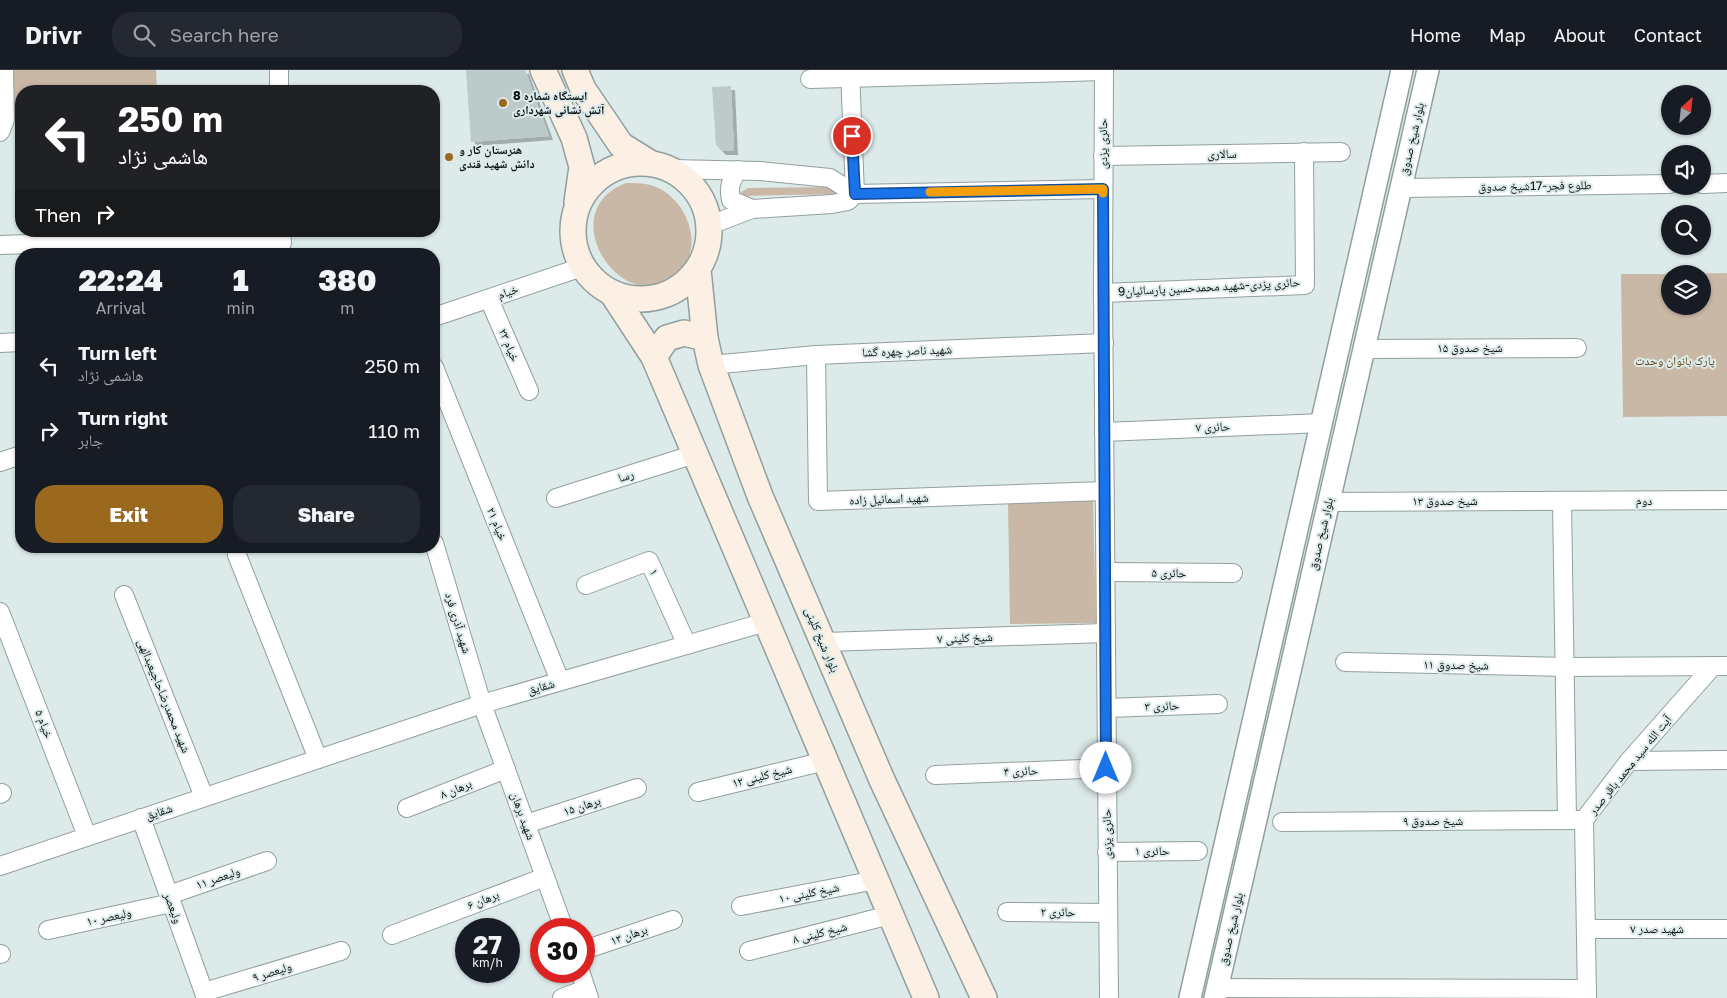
<!DOCTYPE html>
<meta charset="utf-8">
<style>
body{margin:0;font-family:"Golos Text","Noto Naskh Arabic",sans-serif;background:#242831;color:#f1f3f6;height:100vh;display:flex;flex-direction:column;font-size:19px;white-space:nowrap}
*{box-sizing:border-box;margin:0}
p{font-size:16px;color:#9ea1a6}
.icon{flex:none;width:28px;height:28px;fill:none;stroke:currentColor;stroke-width:2;stroke-linecap:round;stroke-linejoin:round}
.map{position:relative;flex:1;overflow:hidden}
.side{position:absolute;left:15px;top:178px;width:425px;height:305px;display:flex;flex-direction:column;background:#171b24;border-radius:20px;box-shadow:0 1px 4px #0004}
.side>*{flex:none}
.guide{position:absolute;left:15px;top:15px;width:425px;height:152px;border-radius:20px;box-shadow:0 1px 4px #0004;background:#202124;color:#fff;overflow:hidden}
.needle{width:32px;rotate:27deg}
.buttons{position:absolute;left:1661px;top:15px;display:grid;gap:10px}
.buttons a{display:grid;place-items:center;width:50px;height:50px;border-radius:50%;background:#171b24;box-shadow:0 1px 4px #0004;font-size:25px}
.speed{position:absolute;left:455px;top:848px;display:flex;gap:10px;font-size:25px;font-weight:700;text-align:center}
.speed>*{display:grid;place-content:center;width:65px;height:65px;border-radius:50%;background:#171b24;box-shadow:0 1px 4px #0004;line-height:1}
.speed small{font-size:12px;font-weight:400}
.speed .limit{border:8px solid #d22;background:#fff;color:#111}
.pin{position:absolute;display:grid;place-items:center;width:42px;height:42px;color:#fff;margin:-21px;border:2px solid #fff;border-radius:50%;box-shadow:0 1px 5px #0007}
.me{position:absolute;width:55px;margin:-28px;rotate:0deg;stroke-linejoin:round;filter:drop-shadow(0 0 4px #0008)}
.turn{display:flex;align-items:center;gap:18px;height:105px;padding:0 20px;font-size:22px}
.turn .icon{width:65px;height:65px;stroke-width:2.5}
.turn b{display:block;font-size:35px;line-height:42px}
.then{display:flex;align-items:center;height:48px;padding:0 20px;background:#0003;gap:10px;font-size:19px}
.eta{display:flex;justify-content:space-evenly;align-items:center;height:85px;text-align:center}
.eta b{font-size:30px;font-weight:800;line-height:35px}
.cta{display:flex;gap:10px;margin-top:auto;padding:10px 20px}
.cta a{flex:1;height:58px;border-radius:20px;background:#9b691e;color:#fff;font-size:20px;font-weight:800;line-height:58px;text-align:center}
.cta a+a{background:#242831;color:#f1f3f6}
ul{padding:0;list-style:none}
li{display:flex;align-items:center;gap:15px;height:65px;padding:0 20px}
li div{flex:1}
li b{display:block;font-size:19px}
li em{font-style:normal}
header{display:flex;align-items:center;gap:30px;box-sizing:border-box;height:70px;padding:0 25px;background:#171b24;border-bottom:1px solid #363941}
header strong{font-size:24px}
nav{display:flex;gap:28px;margin-inline-start:auto;font-size:18px}
.search{width:350px;height:45px;background:#242831;display:flex;align-items:center;gap:12px;box-sizing:border-box;padding:0 18px;border-radius:20px;color:#9ea1a6;font-size:19px}
.map>svg:first-child{display:block}
</style>
<header>
<strong>Drivr</strong>
<div class="search"><svg class="icon" aria-label="search" viewBox="0 0 24 24"><circle cx="10" cy="10" r="6"/><path d="M15 15l6 6"/></svg>Search here</div>
<nav><a>Home</a><a>Map</a><a>About</a><a>Contact</a></nav>
</header>
<div class="map">
<svg width="1727" height="928" viewBox="0 0 1727 928">
<defs>
<filter id="shadow"><feDropShadow dx="4" dy="4" stdDeviation="0" flood-color="#0004"/></filter>
</defs>
<rect width="100%" height="100%" fill="#dceaea"/>
<!-- green -->
<g fill="#c9b8a5">
<path d="M11 0H156L157 21H21V44H12Z"/>
<path d="M626 113C636 113 647 113 656 117 680 127 697 158 690 183 686 196 678 206 666 212 615 238 555 140 626 113Z"/>
<path d="M843 117 840 124 743 126 741 122 748 118Z"/>
<path d="M1727 203V346L1623 347 1621 204H1670V236H1702V204H1685Z"/>
<path d="M1093 430 1096 553 1010 554 1008 431Z"/>
</g>
<!-- building -->
<g fill="#bccaca" filter="url(#shadow)">
<path d="M466 0H525L549 66 471 72Z"/>
<path d="M731 16 734 81H722L716 75 712 17Z"/>
</g>
<g fill="none" stroke-linecap="round" stroke-linejoin="round">
<defs>
<g id="minor">
<path d="M279 0V21"/>
<path d="M850 0 855 124"/>
<path d="M1104 0 1103 223 1109 928"/>
<path d="M810 9 1104 1"/>
<path d="M0 62 5 50 4 0"/>
<path d="M1103 86 1341 82"/>
<path d="M672 99 760 101 830 108 855 124"/>
<path d="M738 100C731 111 728 117 731 130L752 139"/>
<path d="M1702 114 1727 113"/>
<path d="M1401 118 1670 114"/>
<path d="M855 124 1103 119"/>
<path d="M710 155 752 139 832 134 848 131 855 124"/>
<path d="M0 175 88 172 282 173 281 161"/>
<path d="M1103 223 1305 215 1304 82"/>
<path d="M489 229 529 321"/>
<path d="M434 247 582 197"/>
<path d="M0 273 21 272"/>
<path d="M1364 279 1577 278"/>
<path d="M816 285 818 431 1105 421"/>
<path d="M711 295 816 285 1104 273"/>
<path d="M434 297 560 611"/>
<path d="M1104 362 1322 353"/>
<path d="M0 392 21 385"/>
<path d="M556 428 695 384"/>
<path d="M1562 431 1567 750"/>
<path d="M1329 432 1727 430"/>
<path d="M434 473 482 634 564 859"/>
<path d="M237 485 318 689"/>
<path d="M1106 502 1233 503"/>
<path d="M586 515 649 491 687 575"/>
<path d="M124 525 204 727"/>
<path d="M0 542 87 766"/>
<path d="M824 572 1106 563"/>
<path d="M1345 592 1566 597 1727 596"/>
<path d="M1107 638 1218 634"/>
<path d="M1629 691 1727 690"/>
<path d="M935 705 1107 698"/>
<path d="M698 722 825 691"/>
<path d="M0 724 2 723"/>
<path d="M407 738 506 699"/>
<path d="M141 748 206 928"/>
<path d="M1282 752 1579 750"/>
<path d="M526 754 637 718"/>
<path d="M1107 782 1198 781"/>
<path d="M0 796 482 634 766 552"/>
<path d="M169 825 267 791"/>
<path d="M741 836 876 810"/>
<path d="M1007 842 1108 843"/>
<path d="M1586 859H1727"/>
<path d="M48 860 171 833"/>
<path d="M392 865 545 807"/>
<path d="M584 880 673 850"/>
<path d="M749 881 890 845"/>
<path d="M0 884H1"/>
<path d="M580 901 589 928"/>
<path d="M1217 918 1587 919"/>
<path d="M204 922 341 881"/>
<path d="M562 928 586 919"/>
<path d="M1587 928 1584 750 1629 691 1713 596"/>
</g>
<g id="tertiary">
<path d="M1190 928 1402 0"/>
<path d="M1215 928 1428 0"/>
</g>
<g id="secondary">
<path d="M543 0 574 68 582 97 577 132"/>
<path d="M575 0 583 19 621 75 650 93"/>
<circle cx="641" cy="161" r="68"/>
<path d="M698 200 705 268 711 295 760 426 882 710 984 928"/>
<path d="M612 223 654 287 926 928"/>
<path d="M654 287 667 268 684 263 705 268"/>
</g>
</defs>
<!-- minor casing -->
<use href="#minor" stroke="#929f9f" stroke-width="20"/>
<!-- tertiary casing -->
<use href="#tertiary" stroke="#929f9f" stroke-width="24"/>
<!-- secondary casing -->
<use href="#secondary" stroke="#929f9f" stroke-width="28"/>
<!-- minor -->
<use href="#minor" stroke="#fff" stroke-width="18"/>
<!-- tertiary -->
<use href="#tertiary" stroke="#fff" stroke-width="21"/>
<!-- secondary -->
<use href="#secondary" stroke="#fbf0e3" stroke-width="25"/>
</g>
<g fill="none" stroke-linecap="round" stroke-linejoin="round">
<defs>
<path id="route" d="M852 66 855 124 1103 119 1106 698"/>
</defs>
<!-- route casing -->
<use href="#route" stroke="#114b97" stroke-width="12"/>
<!-- route -->
<use href="#route" stroke="#1a73e8" stroke-width="9"/>
<!-- slow -->
<path stroke="#f59e0b" stroke-width="9" d="M930 122 1103 119V123"/>
</g>
<!-- markers -->
<g fill="#9b691e" stroke="#dceaea" stroke-width="2">
<circle cx="503" cy="33" r="5"/>
<circle cx="449" cy="87" r="5"/>
</g>
<g text-anchor="middle" stroke-width="4" stroke-linejoin="round" paint-order="stroke">
<!-- poi labels -->
<g font-size="12" font-weight="bold" fill="#080d0d" stroke="#dceaea" text-anchor="start">
<text x="513" y="30">ایستگاه شماره 8<tspan x="513" dy="14">آتش نشانی شهرداری</tspan></text>
<text x="459" y="84">هنرستان کار و<tspan x="459" dy="14">دانش شهید قندی</tspan></text>
</g>
<!-- street labels -->
<g font-size="12" fill="#080d0d" stroke="#dceaea">
<text transform="translate(1412 69) rotate(-77)" y="4">بلوار شیخ صدوق</text>
<text transform="translate(1103 74) rotate(-90)" y="4">حائری یزدی</text>
<text transform="translate(1222 84) rotate(-1)" y="4">سالاری</text>
<text transform="translate(1535 116) rotate(-1)" y="4">طلوع فجر-17شیخ صدوق</text>
<text transform="translate(1209 217) rotate(-3)" y="4">9حائری یزدی-شهید محمدحسین پارسائیان</text>
<text transform="translate(508 222) rotate(-19)" y="4">خیام</text>
<text transform="translate(509 275) rotate(67)" y="4">خیام ۲۳</text>
<text x="1470" y="282">شیخ صدوق ۱۵</text>
<text transform="translate(907 281) rotate(-2)" y="4">شهید ناصر چهره گشا</text>
<text transform="translate(1213 357) rotate(-2)" y="4">حائری ۷</text>
<text transform="translate(626 406) rotate(-18)" y="4">رسا</text>
<text transform="translate(889 429) rotate(-2)" y="4">شهید اسمائیل زاده</text>
<text x="1445" y="435">شیخ صدوق ۱۳</text>
<text x="1644" y="435">دوم</text>
<text transform="translate(497 454) rotate(68)" y="4">خیام ۲۱</text>
<text transform="translate(1321 464) rotate(-77)" y="4">بلوار شیخ صدوق</text>
<text transform="translate(654 502) rotate(66)" y="4">۱</text>
<text transform="translate(1169 503) rotate(1)" y="4">حائری ۵</text>
<text transform="translate(458 553) rotate(73)" y="4">شهید آذری فرد</text>
<text transform="translate(965 568) rotate(-2)" y="4">شیخ کلینی ۷</text>
<text transform="translate(822 570) rotate(67)" y="4">بلوار شیخ کلینی</text>
<text transform="translate(1456 595) rotate(1)" y="4">شیخ صدوق ۱۱</text>
<text transform="translate(541 617) rotate(-16)" y="4">شقایق</text>
<text transform="translate(164 626) rotate(68)" y="4">شهید محمدرضاحاجیعبدالهی</text>
<text transform="translate(1162 636) rotate(-2)" y="4">حائری ۳</text>
<text transform="translate(44 654) rotate(69)" y="4">خیام ۵</text>
<text transform="translate(1630 695) rotate(-51)" y="4">آیت الله سید محمد باقر صدر</text>
<text transform="translate(1021 701) rotate(-2)" y="4">حائری ۴</text>
<text transform="translate(762 706) rotate(-14)" y="4">شیخ کلینی ۱۲</text>
<text transform="translate(456 719) rotate(-22)" y="4">برهان ۸</text>
<text transform="translate(582 736) rotate(-18)" y="4">برهان ۱۵</text>
<text transform="translate(159 742) rotate(-18)" y="4">شقایق</text>
<text transform="translate(523 746) rotate(70)" y="4">شهید برهان</text>
<text x="1433" y="755">شیخ صدوق ۹</text>
<text transform="translate(1107 764) rotate(-91)" y="4">حائری یزدی</text>
<text x="1152" y="785">حائری ۱</text>
<text transform="translate(218 808) rotate(-19)" y="4">ولیعصر ۱۱</text>
<text transform="translate(809 823) rotate(-11)" y="4">شیخ کلینی ۱۰</text>
<text transform="translate(483 830) rotate(-21)" y="4">برهان ۶</text>
<text transform="translate(173 838) rotate(70)" y="4">ولیعصر</text>
<text transform="translate(1058 842) rotate(1)" y="4">حائری ۲</text>
<text transform="translate(109 847) rotate(-12)" y="4">ولیعصر ۱۰</text>
<text transform="translate(1231 859) rotate(-77)" y="4">بلوار شیخ صدوق</text>
<text x="1657" y="863">۷ شهید صدر</text>
<text transform="translate(820 863) rotate(-14)" y="4">شیخ کلینی ۸</text>
<text transform="translate(629 865) rotate(-19)" y="4">برهان ۱۳</text>
<text transform="translate(272 902) rotate(-17)" y="4">ولیعصر ۹</text>
</g>
<!-- park labels -->
<g font-size="12" fill="#62400e" stroke="#dceaea">
<text x="1675" y="295">پارک بانوان وحدت</text>
</g>
</g>
</svg>
<div class="buttons">
<a><svg class="needle" viewBox="-14 -14 28 28"><path d="M0-13l5 13h-10z" fill="#e53935"/><path d="M0 13l5-13h-10z" fill="#9ea1a6"/></svg></a>
<a><svg class="icon" aria-label="sound" viewBox="0 0 24 24"><path d="M4 9h4l5-4v14l-5-4H4zM17 9q2 3 0 6"/></svg></a>
<a><svg class="icon" aria-label="search" viewBox="0 0 24 24"><circle cx="10" cy="10" r="6"/><path d="M15 15l6 6"/></svg></a>
<a><svg class="icon" aria-label="layers" viewBox="0 0 24 24"><path d="M12 4l9 5-9 5-9-5zM3 14l9 5 9-5"/></svg></a>
</div>
<div class="speed"><div>27<small>km/h</small></div><div class="limit">30</div></div>
<div class="pin" style="left:852px;top:66px;background:#d93025"><svg class="icon" aria-label="arrive" viewBox="0 0 24 24"><path d="M6 21V4h12l-3 4 3 4H6"/></svg></div>
<svg class="me" style="left:1106px;top:698px" viewBox="-20 -20 40 40"><circle r="19" fill="#fff"/><path d="M0-13L10 11 0 6-10 11z" fill="#1a73e8"/></svg>
<div class="guide">
<div class="turn"><svg class="icon" aria-label="left" viewBox="0 0 24 24"><path d="M17 20v-9H6M10 6l-5 5 5 5"/></svg><div><b>250 m</b>هاشمی نژاد</div></div>
<div class="then">Then<svg class="icon" aria-label="right" viewBox="0 0 24 24"><path d="M7 20v-9h11M14 6l5 5-5 5"/></svg></div>
</div>
<section class="side">
<div class="eta">
<div><b>22:24</b><p>Arrival</p></div>
<div><b>1</b><p>min</p></div>
<div><b>380</b><p>m</p></div>
</div>
<ul>
<li><svg class="icon" aria-label="left" viewBox="0 0 24 24"><path d="M17 20v-9H6M10 6l-5 5 5 5"/></svg><div><b>Turn left</b><p>هاشمی نژاد</p></div><em>250 m</em></li>
<li><svg class="icon" aria-label="right" viewBox="0 0 24 24"><path d="M7 20v-9h11M14 6l5 5-5 5"/></svg><div><b>Turn right</b><p>جابر</p></div><em>110 m</em></li>
</ul>
<div class="cta"><a>Exit</a><a>Share</a></div>
</section>
</div>
